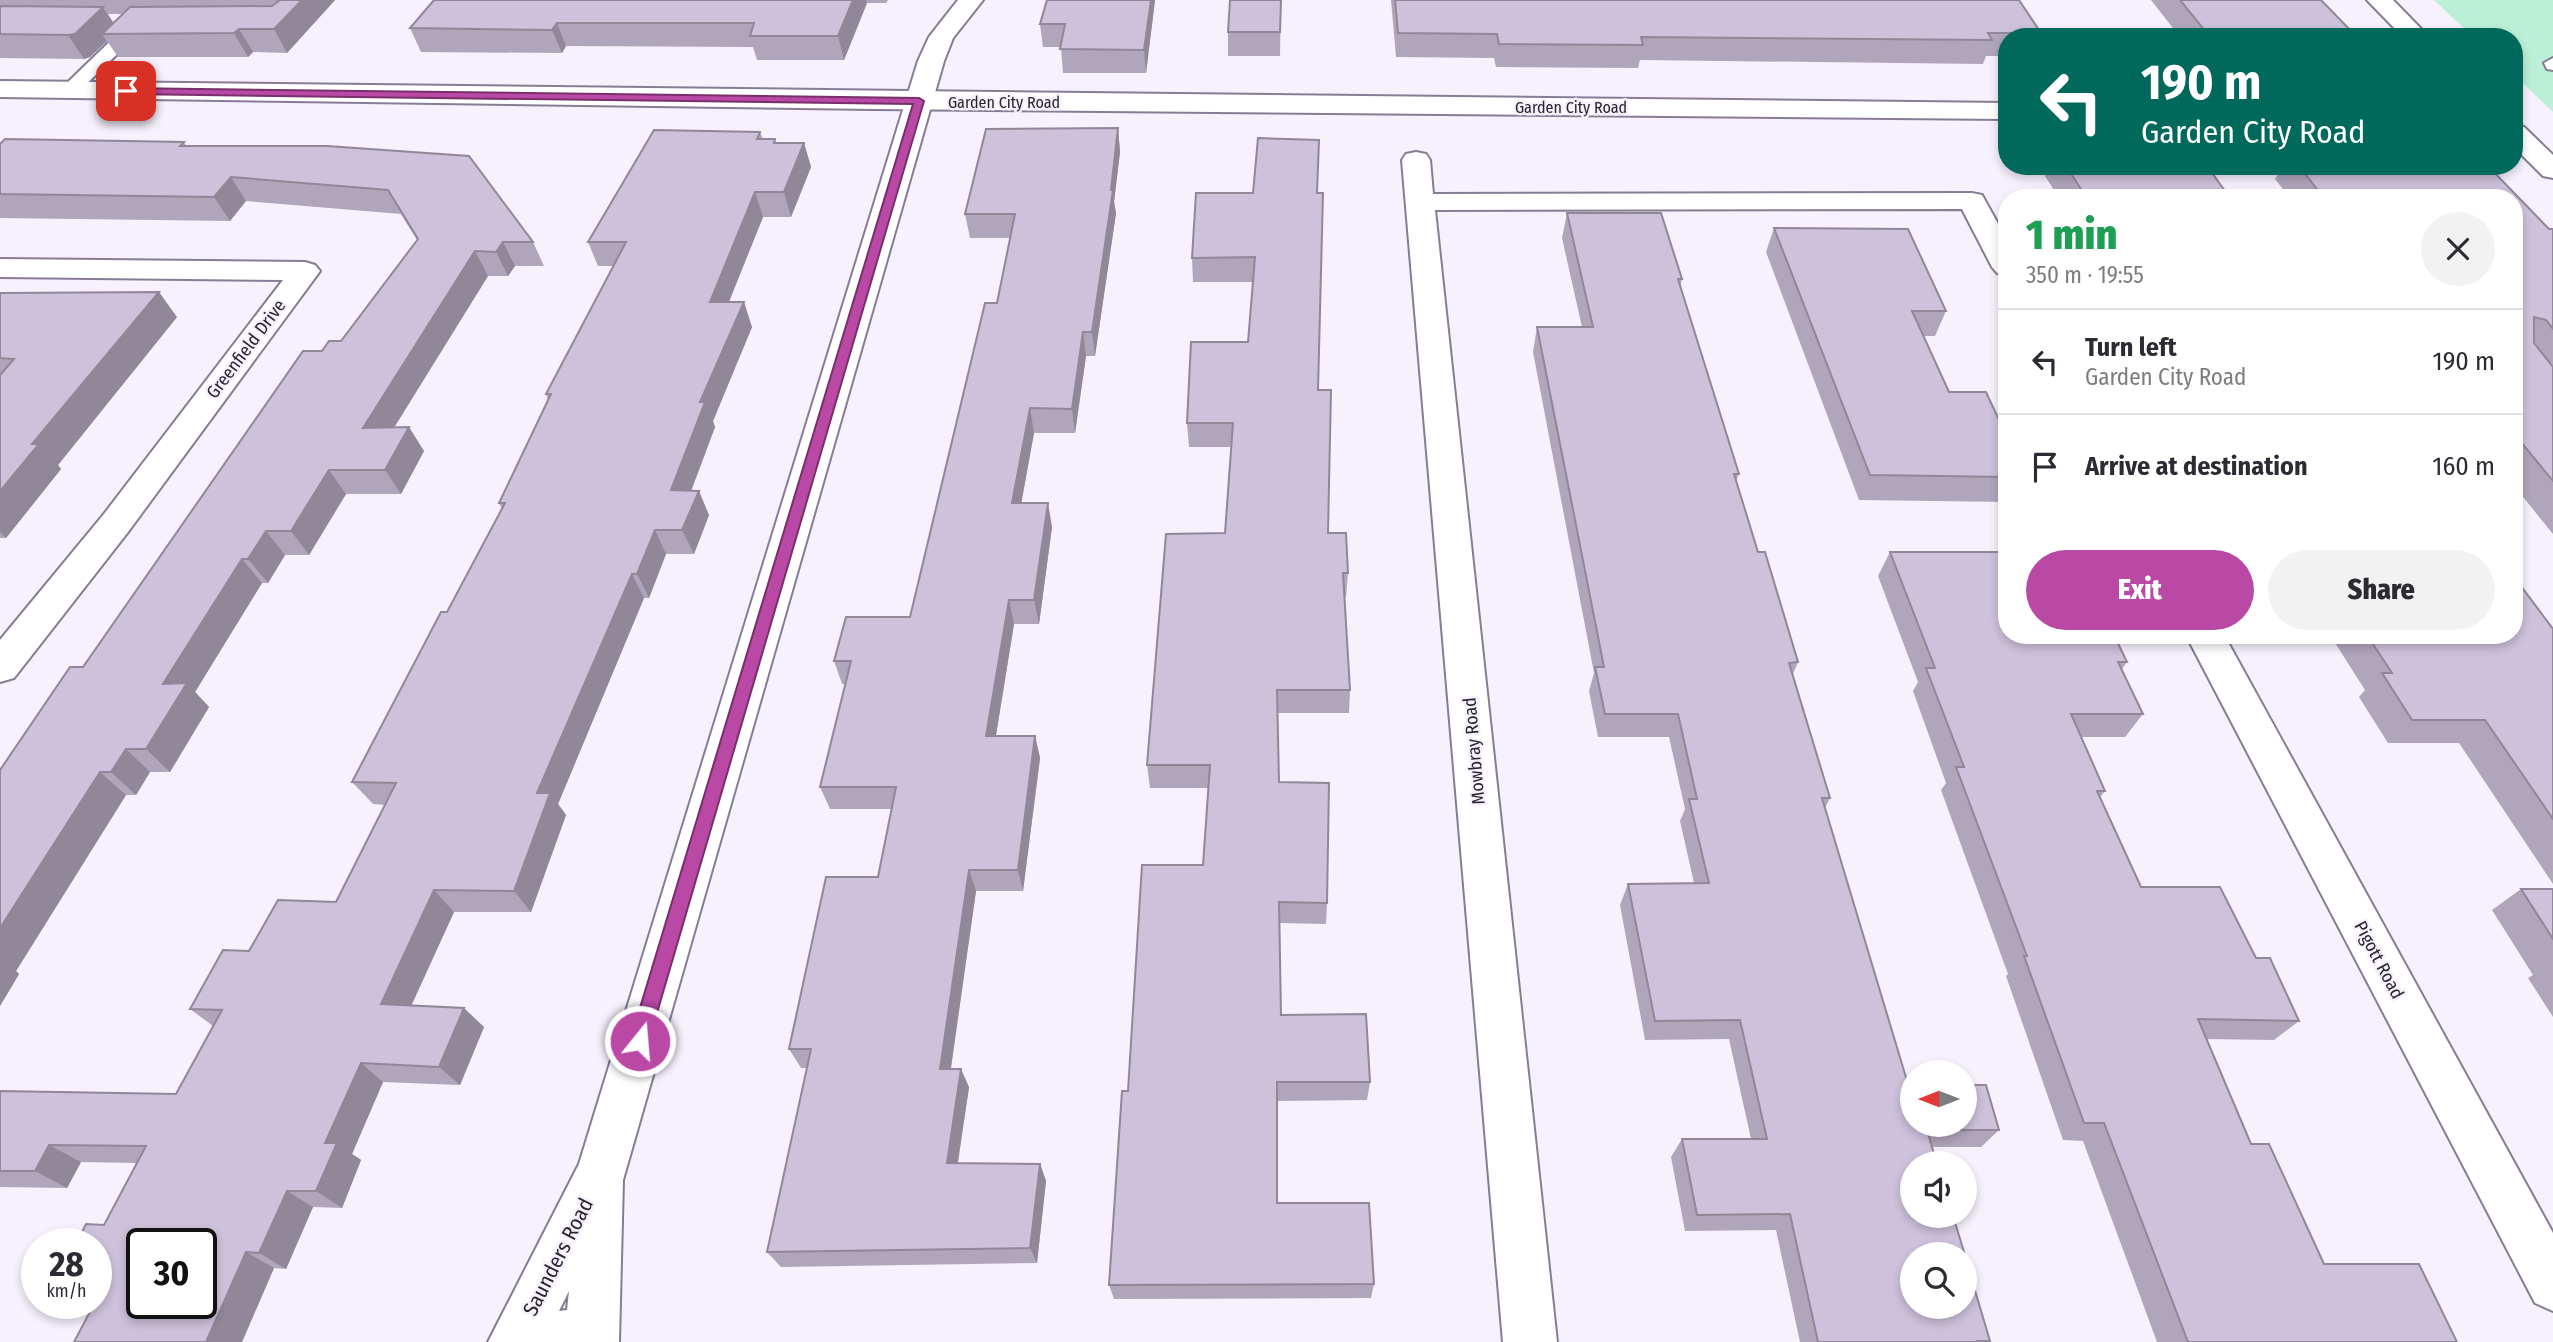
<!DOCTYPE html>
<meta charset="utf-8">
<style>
body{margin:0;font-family:"Fira Sans Condensed",sans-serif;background:#f2f2f3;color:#2b2b33;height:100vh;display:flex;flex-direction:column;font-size:26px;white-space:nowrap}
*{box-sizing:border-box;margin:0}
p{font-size:23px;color:#7c7c81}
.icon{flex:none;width:38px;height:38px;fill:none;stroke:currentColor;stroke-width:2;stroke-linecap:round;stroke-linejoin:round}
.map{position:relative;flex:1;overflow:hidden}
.sheet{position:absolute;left:1998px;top:189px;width:525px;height:455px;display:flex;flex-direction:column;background:#fff;border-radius:28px;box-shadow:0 4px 10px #0003}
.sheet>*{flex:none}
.guide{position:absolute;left:1998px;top:28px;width:525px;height:147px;border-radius:28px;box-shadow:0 4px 10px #0003;background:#00695c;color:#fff;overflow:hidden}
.needle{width:46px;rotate:270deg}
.controls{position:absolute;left:1900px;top:1060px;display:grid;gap:14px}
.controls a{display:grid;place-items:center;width:77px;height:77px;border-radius:50%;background:#fff;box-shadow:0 4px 10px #0003;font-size:35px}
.speed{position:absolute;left:21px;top:1228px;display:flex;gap:14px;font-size:35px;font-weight:700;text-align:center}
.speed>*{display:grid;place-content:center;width:91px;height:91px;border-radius:50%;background:#fff;box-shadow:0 4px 10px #0003;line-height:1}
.speed small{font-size:18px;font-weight:400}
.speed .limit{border:4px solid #111;border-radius:10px;background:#fff;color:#111}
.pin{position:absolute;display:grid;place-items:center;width:60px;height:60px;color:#fff;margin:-30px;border-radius:14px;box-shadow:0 4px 10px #0006}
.me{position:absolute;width:77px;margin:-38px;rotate:17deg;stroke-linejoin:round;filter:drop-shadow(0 0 5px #0008)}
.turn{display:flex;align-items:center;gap:24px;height:147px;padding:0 28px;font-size:32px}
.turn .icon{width:91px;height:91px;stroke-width:2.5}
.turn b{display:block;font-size:49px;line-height:60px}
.round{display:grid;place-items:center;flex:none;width:74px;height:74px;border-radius:37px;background:#f2f2f3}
.overview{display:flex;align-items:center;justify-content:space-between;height:119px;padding:0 28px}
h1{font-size:42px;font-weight:800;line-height:52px;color:#1e9e55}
.action{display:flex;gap:14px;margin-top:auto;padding:14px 28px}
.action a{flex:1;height:80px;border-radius:42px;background:#ba49a6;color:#fff;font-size:28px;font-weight:800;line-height:80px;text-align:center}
.action a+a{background:#f2f2f3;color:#2b2b33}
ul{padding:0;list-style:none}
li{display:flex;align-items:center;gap:21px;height:105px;padding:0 28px;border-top:2px solid #e1e1e2}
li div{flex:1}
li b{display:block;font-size:26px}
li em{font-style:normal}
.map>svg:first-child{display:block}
</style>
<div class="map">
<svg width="2553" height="1342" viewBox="0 0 2553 1342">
<rect width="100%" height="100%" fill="#f6f1fd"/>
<!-- green -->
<path fill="#bcefd7" d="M2434 0H2553V112L2515 76V37H2473Z"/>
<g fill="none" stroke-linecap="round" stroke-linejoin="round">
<defs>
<g id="lane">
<path d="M137 20 143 21V29L76 94H64L61 90 64 86 131 21Z"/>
<path d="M2553 58V70L2547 69 2544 63Z"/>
</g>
<g id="street">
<path d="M958 0H983L953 38 944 61 623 1180 619 1342H488L579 1164 918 61 929 37ZM569 1291 567 1310 559 1311Z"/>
<path d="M1416 152 1426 154 1430 160 1433 194 1972 193 1982 195 2007 240V276L1997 273 1992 267 1962 209 1435 210 1557 1342H1503L1402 160 1406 154Z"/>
<path d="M0 259 305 262 315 265 320 271 128 532 14 678 0 682V640L104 514 283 280 0 277Z"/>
<path d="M2186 635H2224L2553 1233V1311L2535 1303Z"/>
</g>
<g id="secondary">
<path d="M2367 0H2393L2429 37H2403Z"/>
<path d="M0 81 2007 103V119L874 109 0 97Z"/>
<path d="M2515 125 2524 127 2553 155V178L2543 176 2515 148Z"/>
</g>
</defs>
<!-- lane casing -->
<use href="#lane" stroke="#877c95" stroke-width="4"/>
<!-- street casing -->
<use href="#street" stroke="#877c95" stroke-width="4"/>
<!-- secondary casing -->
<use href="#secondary" stroke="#877c95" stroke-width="4"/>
<!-- lane -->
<use href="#lane" fill="#fff" fill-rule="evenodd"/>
<!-- street -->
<use href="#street" fill="#fff" fill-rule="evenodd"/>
<!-- secondary -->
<use href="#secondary" fill="#fff" fill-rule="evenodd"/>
</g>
<!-- wall -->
<g fill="#b0a6bc" fill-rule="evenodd">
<path d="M0 0H335L287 53 253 52 248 57H118L107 41 90 57 84 59 0 58ZM108 14H123L114 23Z"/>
<path d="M434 0H888L886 3H867L844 60H757L753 47 566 46 562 53 421 52 410 28Z"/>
<path d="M1155 0 1146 73H1063L1061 47H1043L1040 24Z"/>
<path d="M1281 0 1280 56H1228V32Z"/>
<path d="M1391 0H2019L2041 33 2039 37H2007V56H1986L1983 64 1640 60 1638 68 1496 67 1494 58 1396 57Z"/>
<path d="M2151 0H2321L2357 37H2180Z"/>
<path d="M1118 128 1120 152 1114 202 1116 213 1095 356H1086L1075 433H1034L1021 503 1052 527 1039 624H1014L996 736H1035L1040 758 1023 891H976L951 1069 969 1087 958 1163 1040 1164 1046 1181 1037 1263 781 1267 767 1252 807 1068H801L789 1049 878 877 892 809H830L820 787 845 684H842L834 661 910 617 997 303 1010 238H970L965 214Z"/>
<path d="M760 132 763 139H775L776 143H804L811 167 791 217H763L729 302 752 327 713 421 715 427 691 491 709 515 694 554H666L649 598H644L558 804 566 815 531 912H454L411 1005 484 1027 460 1085 383 1082 352 1154 361 1160 342 1208 313 1207 286 1269 274 1268 242 1342H74L92 1307H83L75 1304H96V1244L104 1225 137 1163 81 1162 67 1188 0 1187V1091L176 1094 213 1026 190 1009 249 951 336 902 385 805 373 804 352 782 447 612 502 509 499 503 548 400 546 394 613 266H598L588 242Z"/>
<path d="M184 142 186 146H327L533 242 544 266H515L508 276H488L394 427 424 451 401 494H346L309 555H285L268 583H262L195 692 209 707 170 772H150L136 795H126L16 971 19 974 0 1006 83 667 322 351 341 341 417 240 401 214 246 201 230 221 0 218V144Z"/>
<path d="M2050 166H2207L2230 198H2059L2045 176Z"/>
<path d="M2283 166H2488L2549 229H2553V534L2515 487V198H2290L2275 179Z"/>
<path d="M1253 193H1317L1318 390 1328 533 1348 573 1346 597H1345L1350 690 1349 713H1278L1279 782 1327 903 1326 924 1280 923 1281 1015 1370 1082 1367 1100 1277 1101V1203L1374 1284 1371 1298 1114 1299 1109 1285 1128 1091 1203 865 1208 788H1150L1147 765 1225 533 1231 447H1189L1187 423 1248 342 1253 282H1193L1192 258Z"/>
<path d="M1567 213 1682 279 1680 287 1739 474 1736 481 1758 552 1798 662 1793 674 1830 798 1825 808 1908 1084 1999 1130 1981 1147H1932L1990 1341 1989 1342H1800L1776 1230 1685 1231 1671 1157 1682 1139H1751L1729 1039 1645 1040 1620 905 1628 884 1694 883 1680 821 1685 809 1669 737H1598L1589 691 1594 673 1533 352 1537 327H1582L1562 238Z"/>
<path d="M1774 228 1946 311 1935 336H1923L1949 392 2007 437V502L1859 500 1766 252Z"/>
<path d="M0 293 177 317 58 465 61 469 6 538H0Z"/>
<path d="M1890 552 2007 635 2127 662 2122 669 2143 714 2125 737H2081L2105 791 2100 797 2141 887 2256 958 2299 1021 2274 1040 2206 1039 2251 1144 2324 1264 2457 1342H2157L2083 1141 2063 1140 2006 976 2008 974 1941 790 1946 783 1913 691 1918 682 1878 576Z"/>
<path d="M2553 629V884L2459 743H2388L2359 697 2365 690 2330 635H2515Z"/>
<path d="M2521 889H2553V1017L2528 978 2533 975 2492 910Z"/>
</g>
<!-- shaded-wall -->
<g fill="#908799">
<path d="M302 0H335L287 53 274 29Z"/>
<path d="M853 0H866L867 3 844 60 838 36Z"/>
<path d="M1151 0H1155L1146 73 1144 50Z"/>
<path d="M103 7 118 31 102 34 107 41 90 57 84 59 68 35Z"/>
<path d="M557 23 566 46 562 53 552 30Z"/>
<path d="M239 29 253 52 248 57 234 33Z"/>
<path d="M1118 128 1120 152 1114 202 1116 213 1095 356 1092 332Z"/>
<path d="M804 143 811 167 791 217 784 192Z"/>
<path d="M231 177 246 201 230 221 214 197Z"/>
<path d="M755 192 763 217 719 326 710 302Z"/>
<path d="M503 242 515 266 508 276 496 252Z"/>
<path d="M475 251 488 276 379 452 363 428Z"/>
<path d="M159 292 177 317 58 465 61 469 6 538 0 532V491L32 444Z"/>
<path d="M744 302 752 327 713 421 715 427 682 515 671 490 700 402Z"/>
<path d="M1083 332 1086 356 1075 433 1072 409Z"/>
<path d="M1030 408 1034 433 1017 527 1012 503Z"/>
<path d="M409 427 424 451 401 494 385 470Z"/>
<path d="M329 470 346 494 309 555 291 531Z"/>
<path d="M699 491 709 515 694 554 682 530Z"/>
<path d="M1048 503 1052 527 1039 624 1034 600Z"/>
<path d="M655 530 666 554 649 598 637 574Z"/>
<path d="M266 531 285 555 268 583 248 559Z"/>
<path d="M242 559 262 583 195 692 209 707 170 772 146 749 163 684Z"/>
<path d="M632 574 644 598 558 804 566 815 531 912 514 891 537 793Z"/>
<path d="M1009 600 1014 624 992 759 986 736Z"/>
<path d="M1035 736 1040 758 1023 891 1018 870Z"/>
<path d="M126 749 150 772 136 795 111 772Z"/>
<path d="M100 772 126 795 16 971 19 974 0 1006V928Z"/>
<path d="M969 870 976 891 948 1087 940 1069Z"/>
<path d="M434 890 454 912 403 1024 381 1004Z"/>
<path d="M464 1008 484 1027 460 1085 439 1067Z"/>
<path d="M361 1063 383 1082 352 1154 361 1160 342 1208 316 1191 325 1143Z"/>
<path d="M961 1069 969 1087 955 1180 947 1163Z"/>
<path d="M49 1145 81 1162 67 1188 35 1171Z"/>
<path d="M1040 1164 1046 1181 1037 1263 1030 1248Z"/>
<path d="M287 1191 313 1207 286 1269 259 1253Z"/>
<path d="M246 1252 274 1268 242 1342H206Z"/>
</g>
<!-- building -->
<g fill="#cdc1db" stroke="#908799" stroke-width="2" fill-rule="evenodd">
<path d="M280 0H302L274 29H239L234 33 102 34 130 7 272 6Z"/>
<path d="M434 0H853L838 36H750L754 23H557L552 30 410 28Z"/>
<path d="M1047 0H1151L1144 50 1060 49 1065 24H1040Z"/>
<path d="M1230 0H1281L1280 32H1228Z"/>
<path d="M1395 0H2019L2041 33H1988L1992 40 1641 37 1643 45 1499 44 1497 34 1398 33Z"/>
<path d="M2180 0H2321L2357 37H2210Z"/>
<path d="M0 6 103 7 75 34 68 35 0 34Z"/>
<path d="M1118 128 1111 190H1113L1092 332H1083L1072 409 1030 408 1012 503H1048L1034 600H1009L986 736H1035L1018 870H969L940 1069H961L947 1163 1040 1164 1030 1248 767 1252 811 1049H789L826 877H878L896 787H820L851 661H834L846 617H910L985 303H997L1015 214H965L986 129Z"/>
<path d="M654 130 760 132 757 139H775L774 143H804L784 192H755L710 302H744L700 402H705L671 490 699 491 682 530H655L637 574H632L537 793H550L514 891 434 890 381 1004 464 1008 439 1067 361 1063 325 1143H337L316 1191H287L259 1253 246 1252 206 1342H74L94 1304H96V1299L99 1294H96V1244H76L86 1224 104 1225 146 1146 49 1145 35 1171H0V1091L176 1094 222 1010 190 1009 223 950 249 951 278 900 336 902 396 783 352 782 441 612H447L505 503H499L551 394H546L626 242H588ZM142 1244H201V1304H142Z"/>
<path d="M1258 138 1319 140 1317 193H1323L1318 390H1331L1328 533H1346L1348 573H1343L1350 690H1277L1279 782 1329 783 1327 903 1279 902 1281 1015 1366 1014 1370 1082H1277V1203H1369L1374 1284 1109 1285 1122 1091H1128L1142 865H1203L1210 765H1147L1166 534 1225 533 1233 423H1187L1191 342H1248L1255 257 1192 258 1196 193H1253Z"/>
<path d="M5 139 184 142 180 146H327L469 156 533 242H503L496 252 475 251 363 428 409 427 385 470H329L291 531H266L248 559H242L163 684 187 683 146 749H126L111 772H100L0 928V770L70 667H83L303 351H322L329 341H341L418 239 388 190 231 177 214 197 0 194V144Z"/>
<path d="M2066 166H2207L2230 198H2087Z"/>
<path d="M2299 166H2488L2549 229H2553V329L2546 320 2534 317V343L2553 367V481L2515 435V198H2324Z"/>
<path d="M1567 213H1661L1682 279H1678L1739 474H1734L1758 552H1765L1798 662 1789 663 1830 798H1822L1908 1084H1913V1125H1965V1085H1986L1999 1130H1927L1937 1164H1913V1216H1953L1965 1255H1913V1307H1965V1257L1990 1341H1978L1979 1342H1818L1790 1214 1697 1215 1682 1139H1767L1740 1020 1655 1021 1628 884 1709 883 1689 799H1697L1678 714H1605L1595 667H1604L1537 327H1593Z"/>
<path d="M1774 228 1908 229 1946 311H1912L1949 392H1986L2007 437V477L1870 475Z"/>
<path d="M159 292 32 444H39L0 491V375L14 359 0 358V293Z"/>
<path d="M1890 552H2006L2007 554V635H2114L2127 662H2118L2143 714H2071L2105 791H2097L2141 887H2220L2256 958H2270L2299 1021 2198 1019 2251 1144H2269L2324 1264H2419L2457 1342H2188L2104 1123H2084L2024 956H2027L1956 767H1964L1926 668H1935Z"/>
<path d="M2515 578 2553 629V819L2485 720H2412L2382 673H2392L2367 635H2515Z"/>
<path d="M2521 889H2553V939Z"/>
</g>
<!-- route -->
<path fill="#ba49a6" stroke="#792f6c" stroke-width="2" d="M122 88 919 98 924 101 647 1047 640 1050 633 1047 630 1041 913 104 126 94 122 93Z"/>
<g text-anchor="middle" stroke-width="5" stroke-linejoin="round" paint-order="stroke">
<!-- far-street labels -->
<g font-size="16" fill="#29252f" stroke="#f6f1fd">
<text x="1004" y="108">Garden City Road</text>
<text x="1571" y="113">Garden City Road</text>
</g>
<!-- street labels -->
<g font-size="18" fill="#29252f" stroke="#f6f1fd">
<text transform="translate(246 349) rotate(-53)" y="6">Greenfield Drive</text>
<text transform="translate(1474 751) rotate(-95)" y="6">Mowbray Road</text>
<text transform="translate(2379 960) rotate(62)" y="6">Pigott Road</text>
</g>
<!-- near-street labels -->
<g font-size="21" fill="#29252f" stroke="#f6f1fd">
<text transform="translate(558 1257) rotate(-63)" y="7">Saunders Road</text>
</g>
</g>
</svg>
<div class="controls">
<a><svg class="needle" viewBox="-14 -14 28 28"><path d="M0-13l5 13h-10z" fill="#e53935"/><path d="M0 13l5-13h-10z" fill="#7c7c81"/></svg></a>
<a><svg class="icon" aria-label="sound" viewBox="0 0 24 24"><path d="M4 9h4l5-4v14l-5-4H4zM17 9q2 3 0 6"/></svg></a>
<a><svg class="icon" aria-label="search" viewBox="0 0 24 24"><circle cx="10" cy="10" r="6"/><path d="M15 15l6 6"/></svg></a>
</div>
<div class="speed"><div>28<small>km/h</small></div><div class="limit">30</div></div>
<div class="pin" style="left:126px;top:91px;background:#d93025"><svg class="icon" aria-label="arrive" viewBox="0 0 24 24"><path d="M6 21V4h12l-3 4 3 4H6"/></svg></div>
<svg class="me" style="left:640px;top:1041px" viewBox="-20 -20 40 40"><circle r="17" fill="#ba49a6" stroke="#fff" stroke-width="3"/><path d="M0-11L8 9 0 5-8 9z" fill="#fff"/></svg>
<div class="guide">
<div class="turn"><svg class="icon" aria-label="left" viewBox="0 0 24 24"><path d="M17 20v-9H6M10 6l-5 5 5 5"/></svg><div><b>190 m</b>Garden City Road</div></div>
</div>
<section class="sheet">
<div class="overview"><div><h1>1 min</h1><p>350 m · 19:55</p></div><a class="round"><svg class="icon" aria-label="close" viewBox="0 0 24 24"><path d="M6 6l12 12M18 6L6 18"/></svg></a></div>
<ul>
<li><svg class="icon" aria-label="left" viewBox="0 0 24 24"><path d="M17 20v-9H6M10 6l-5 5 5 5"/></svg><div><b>Turn left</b><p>Garden City Road</p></div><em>190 m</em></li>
<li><svg class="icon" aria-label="arrive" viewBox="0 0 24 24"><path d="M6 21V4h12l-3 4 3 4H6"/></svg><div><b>Arrive at destination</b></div><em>160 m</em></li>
</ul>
<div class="action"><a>Exit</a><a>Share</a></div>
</section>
</div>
